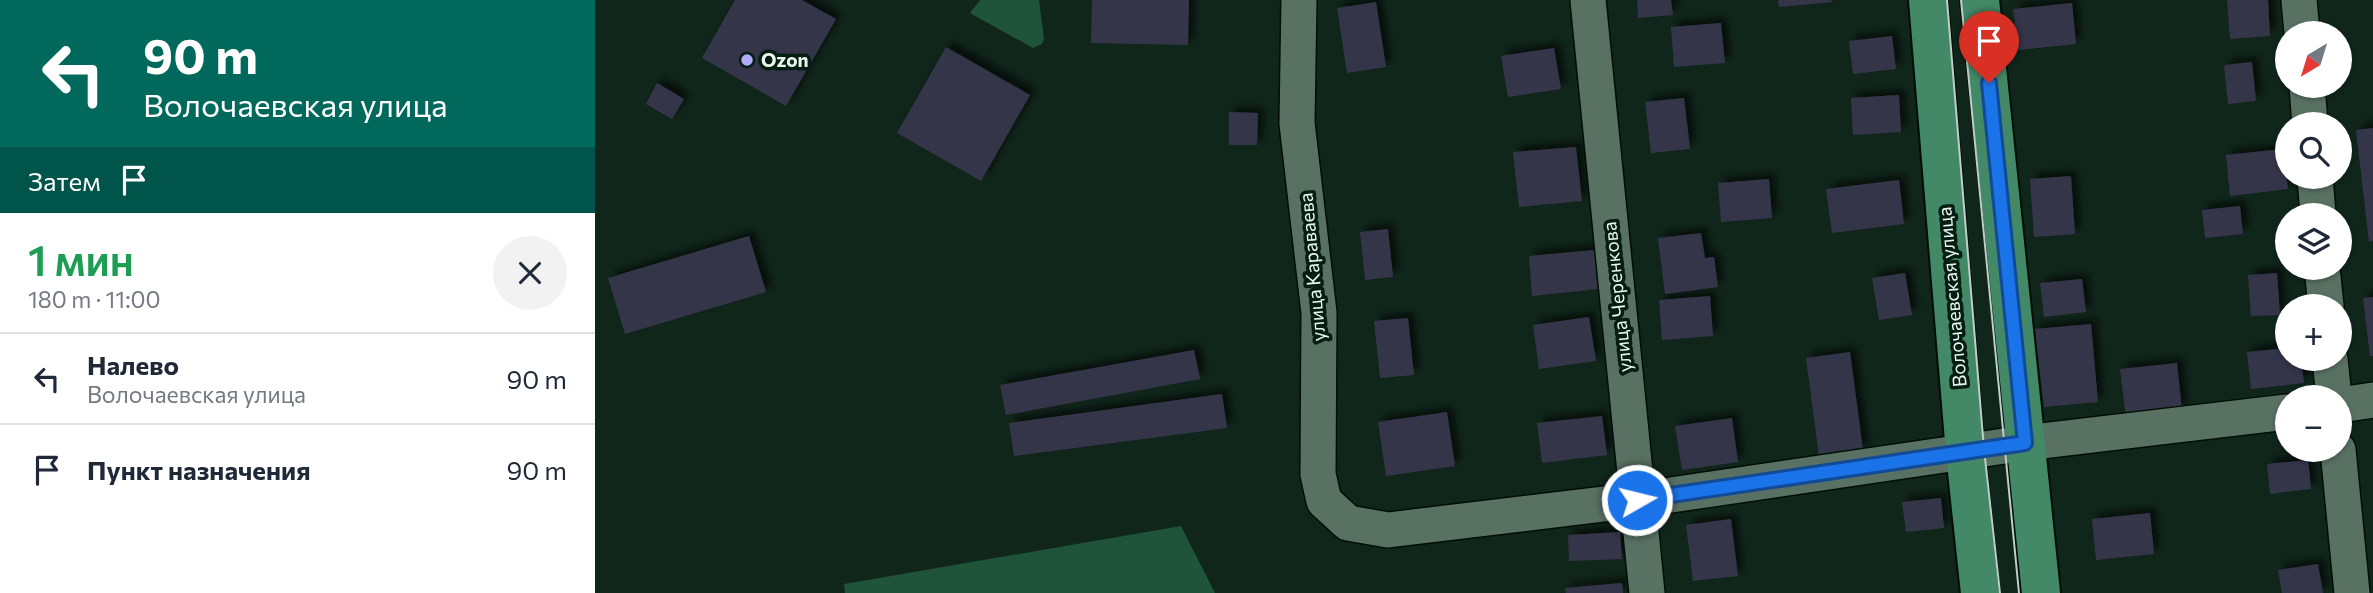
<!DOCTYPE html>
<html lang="ru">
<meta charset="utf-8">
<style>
body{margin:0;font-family:Commissioner,sans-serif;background:#f2f2f3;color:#1f2937;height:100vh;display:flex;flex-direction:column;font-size:26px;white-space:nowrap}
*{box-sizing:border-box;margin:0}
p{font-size:23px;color:#747a83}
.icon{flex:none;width:38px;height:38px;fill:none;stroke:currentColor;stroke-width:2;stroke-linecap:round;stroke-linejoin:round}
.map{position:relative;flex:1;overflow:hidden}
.details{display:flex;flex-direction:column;background:#fff;width:595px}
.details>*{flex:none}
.guide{background:#00695c;color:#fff;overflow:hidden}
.needle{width:46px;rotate:218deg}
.buttons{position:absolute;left:1680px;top:21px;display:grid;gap:14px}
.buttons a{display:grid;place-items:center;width:77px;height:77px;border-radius:50%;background:#fff;box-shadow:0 2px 5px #0004;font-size:35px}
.pin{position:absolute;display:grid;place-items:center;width:60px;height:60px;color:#fff;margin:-72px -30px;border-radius:50% 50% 50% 0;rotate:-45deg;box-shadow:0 0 7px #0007}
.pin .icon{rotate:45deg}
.me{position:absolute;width:77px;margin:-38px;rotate:82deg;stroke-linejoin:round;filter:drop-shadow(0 0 5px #0008)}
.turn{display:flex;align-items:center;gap:24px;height:147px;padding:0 28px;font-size:32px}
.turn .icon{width:91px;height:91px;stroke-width:2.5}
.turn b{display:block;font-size:49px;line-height:60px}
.then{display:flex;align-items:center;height:66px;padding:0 28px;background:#0003;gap:14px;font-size:26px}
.round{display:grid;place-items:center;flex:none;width:74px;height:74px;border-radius:37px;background:#f2f2f3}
.summary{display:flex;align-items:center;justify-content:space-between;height:119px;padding:0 28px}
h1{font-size:42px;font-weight:600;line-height:52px;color:#1e9e55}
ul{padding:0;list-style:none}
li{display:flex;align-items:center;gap:21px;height:91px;padding:0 28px;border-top:2px solid #e0e1e3}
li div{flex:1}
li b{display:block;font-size:26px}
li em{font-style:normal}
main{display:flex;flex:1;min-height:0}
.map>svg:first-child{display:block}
</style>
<main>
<section class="details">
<div class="guide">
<div class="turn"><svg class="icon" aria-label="left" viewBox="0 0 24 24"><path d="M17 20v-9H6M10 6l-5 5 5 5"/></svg><div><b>90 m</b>Волочаевская улица</div></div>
<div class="then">Затем<svg class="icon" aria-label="arrive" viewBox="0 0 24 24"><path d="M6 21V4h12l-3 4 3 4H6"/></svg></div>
</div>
<div class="summary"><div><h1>1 мин</h1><p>180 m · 11:00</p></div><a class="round"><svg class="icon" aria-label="close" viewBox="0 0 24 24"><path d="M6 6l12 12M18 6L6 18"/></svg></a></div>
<ul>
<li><svg class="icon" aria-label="left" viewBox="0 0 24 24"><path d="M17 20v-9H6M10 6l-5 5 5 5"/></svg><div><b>Налево</b><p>Волочаевская улица</p></div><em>90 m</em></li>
<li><svg class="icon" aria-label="arrive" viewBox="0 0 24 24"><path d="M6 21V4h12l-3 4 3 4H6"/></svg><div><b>Пункт назначения</b></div><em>90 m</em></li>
</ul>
</section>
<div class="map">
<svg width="1778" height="593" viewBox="0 0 1778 593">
<defs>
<filter id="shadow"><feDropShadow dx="6" dy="-6" stdDeviation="3.5" flood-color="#0009"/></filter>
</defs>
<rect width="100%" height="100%" fill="#10261b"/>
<!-- green -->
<g fill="#1f533a">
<path d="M385 0H444L449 39 447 44 438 48 375 13Z"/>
<path d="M586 526 620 593H250L249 584Z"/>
</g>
<!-- building -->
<g fill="#36354a" filter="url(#shadow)">
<path d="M140 0H207L241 19 191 106 107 58Z"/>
<path d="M497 0H594L593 45 496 43Z"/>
<path d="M1042 0H1076L1078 15 1043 18Z"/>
<path d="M1183 0H1236L1237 2 1184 7Z"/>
<path d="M1632 0H1673L1675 36 1635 39Z"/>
<path d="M781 2 791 67 752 73 742 8Z"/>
<path d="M1477 3 1481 44 1423 50 1418 9Z"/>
<path d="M1126 23 1130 63 1079 67 1076 27Z"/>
<path d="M1297 36 1301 69 1258 74 1254 41Z"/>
<path d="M351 47 435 95 386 181 302 133Z"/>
<path d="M959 48 966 89 913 97 906 56Z"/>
<path d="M1657 62 1661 101 1633 104 1629 65Z"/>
<path d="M62 83 89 99 77 119 51 104Z"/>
<path d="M1304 95 1306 132 1258 135 1256 98Z"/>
<path d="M1089 98 1095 149 1056 153 1050 102Z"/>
<path d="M634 112 663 113 662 145H634Z"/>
<path d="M1778 128V241L1774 242 1761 130Z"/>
<path d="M981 147 987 201 924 207 918 152Z"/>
<path d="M1688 149 1693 189 1635 196 1631 155Z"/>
<path d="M1476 176 1480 234 1439 237 1435 179Z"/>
<path d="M1174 179 1177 218 1126 222 1123 183Z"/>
<path d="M1304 180 1309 224 1237 233 1231 189Z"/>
<path d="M1645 206 1648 234 1610 238 1607 210Z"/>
<path d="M793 229 798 277 770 280 765 232Z"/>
<path d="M1106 233 1110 258 1119 257 1123 287 1070 294 1063 238Z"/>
<path d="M154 236 171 292 30 334 13 278Z"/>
<path d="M999 250 1003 289 937 296 934 256Z"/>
<path d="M1310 273 1317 315 1284 320 1277 278Z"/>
<path d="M1682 273 1685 315 1656 316 1653 275Z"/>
<path d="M1487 279 1491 312 1449 317 1445 283Z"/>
<path d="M1115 296 1118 336 1067 340 1064 300Z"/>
<path d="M1778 297V356H1775L1768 298Z"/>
<path d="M994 317 1001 361 944 369 938 325Z"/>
<path d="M813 318 819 375 785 378 779 321Z"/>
<path d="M1496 324 1503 402 1449 407 1440 329Z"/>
<path d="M1692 348V359H1706L1709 383 1656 389 1652 352Z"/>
<path d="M599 350 605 379 411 415 405 385Z"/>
<path d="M1255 352 1268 450 1224 456 1211 358Z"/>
<path d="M1582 363 1587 411 1531 417 1525 369Z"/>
<path d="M627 394 632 428 419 456 414 423Z"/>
<path d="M852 412 860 466 791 476 783 422Z"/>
<path d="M1007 416 1012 455 947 463 942 423Z"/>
<path d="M1137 418 1143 462 1087 470 1080 426Z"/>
<path d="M1713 460 1716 489 1675 494 1672 464Z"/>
<path d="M1346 498 1349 528 1311 532 1307 502Z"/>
<path d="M1555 513 1559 554 1501 560 1497 519Z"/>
<path d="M1136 519 1143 576 1098 581 1091 525Z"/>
<path d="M1025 532 1027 559 974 561 973 535Z"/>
<path d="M1723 564 1728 593H1687L1683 570Z"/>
<path d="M1027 583 1028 593H971L970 588Z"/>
</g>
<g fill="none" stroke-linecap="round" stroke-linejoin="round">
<defs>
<g id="minor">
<path d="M704 0 702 123 724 313 723 474 729 501 753 523 793 530 1042 500 1430 443 1692 412"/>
<path d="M993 0 1052 593"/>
<path d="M1704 0 1707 33"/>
<path d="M1712 86 1715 124"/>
<path d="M1720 177 1723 215"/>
<path d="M1727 268 1731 306"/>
<path d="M1735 359 1739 397"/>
<path d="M1745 405 1778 400"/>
<path d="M1743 450 1757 593"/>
</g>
<g id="major">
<path d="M1333 0 1370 453 1385 593"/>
<path d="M1385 0 1446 593"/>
</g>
</defs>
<!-- minor casing -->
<use href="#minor" stroke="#000f06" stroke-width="38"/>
<!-- major casing -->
<use href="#major" stroke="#000f06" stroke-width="42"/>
<!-- minor -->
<use href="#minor" stroke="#597163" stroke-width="35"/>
<!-- major -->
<use href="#major" stroke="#438867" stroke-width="38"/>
<!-- tram -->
<g stroke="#bfcec6" stroke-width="2">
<path d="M1352 0 1389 449 1405 593"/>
<path d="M1366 0 1424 593"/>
</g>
</g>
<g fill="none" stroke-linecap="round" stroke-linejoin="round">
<defs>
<path id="route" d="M1042 500 1430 443 1394 83"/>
</defs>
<!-- route casing -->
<use href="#route" stroke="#114b97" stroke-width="18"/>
<!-- route -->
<use href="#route" stroke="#1a73e8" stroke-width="12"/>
</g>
<!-- markers -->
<circle fill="#b0adfa" stroke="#061d12" stroke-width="2.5" cx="152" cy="60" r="7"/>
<g text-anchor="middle" stroke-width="7" stroke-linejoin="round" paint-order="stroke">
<!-- poi labels -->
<g font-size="19" font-weight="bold" fill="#e9f7ef" stroke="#061d12" text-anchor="start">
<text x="166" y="67">Ozon</text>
</g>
<!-- street labels -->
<g font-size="19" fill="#e9f7ef" stroke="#061d12">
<text transform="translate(717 267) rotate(-95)" y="7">улица Караваева</text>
<text transform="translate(1022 297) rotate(-96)" y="7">улица Черенкова</text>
<text transform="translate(1357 297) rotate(-95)" y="7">Волочаевская улица</text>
</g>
</g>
</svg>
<div class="buttons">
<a><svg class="needle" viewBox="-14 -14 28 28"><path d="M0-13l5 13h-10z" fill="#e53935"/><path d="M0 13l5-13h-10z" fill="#747a83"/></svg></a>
<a><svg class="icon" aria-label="search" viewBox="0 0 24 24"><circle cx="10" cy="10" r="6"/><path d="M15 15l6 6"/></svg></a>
<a><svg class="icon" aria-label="layers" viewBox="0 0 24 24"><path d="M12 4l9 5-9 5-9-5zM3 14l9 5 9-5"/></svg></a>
<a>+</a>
<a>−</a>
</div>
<div class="pin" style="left:1394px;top:83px;background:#d93025"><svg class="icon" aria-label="arrive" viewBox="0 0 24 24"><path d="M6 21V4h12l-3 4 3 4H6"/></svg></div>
<svg class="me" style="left:1042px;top:500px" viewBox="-20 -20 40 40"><circle r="17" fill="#1a73e8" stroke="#fff" stroke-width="3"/><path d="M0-11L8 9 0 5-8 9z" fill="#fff"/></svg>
</div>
</main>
